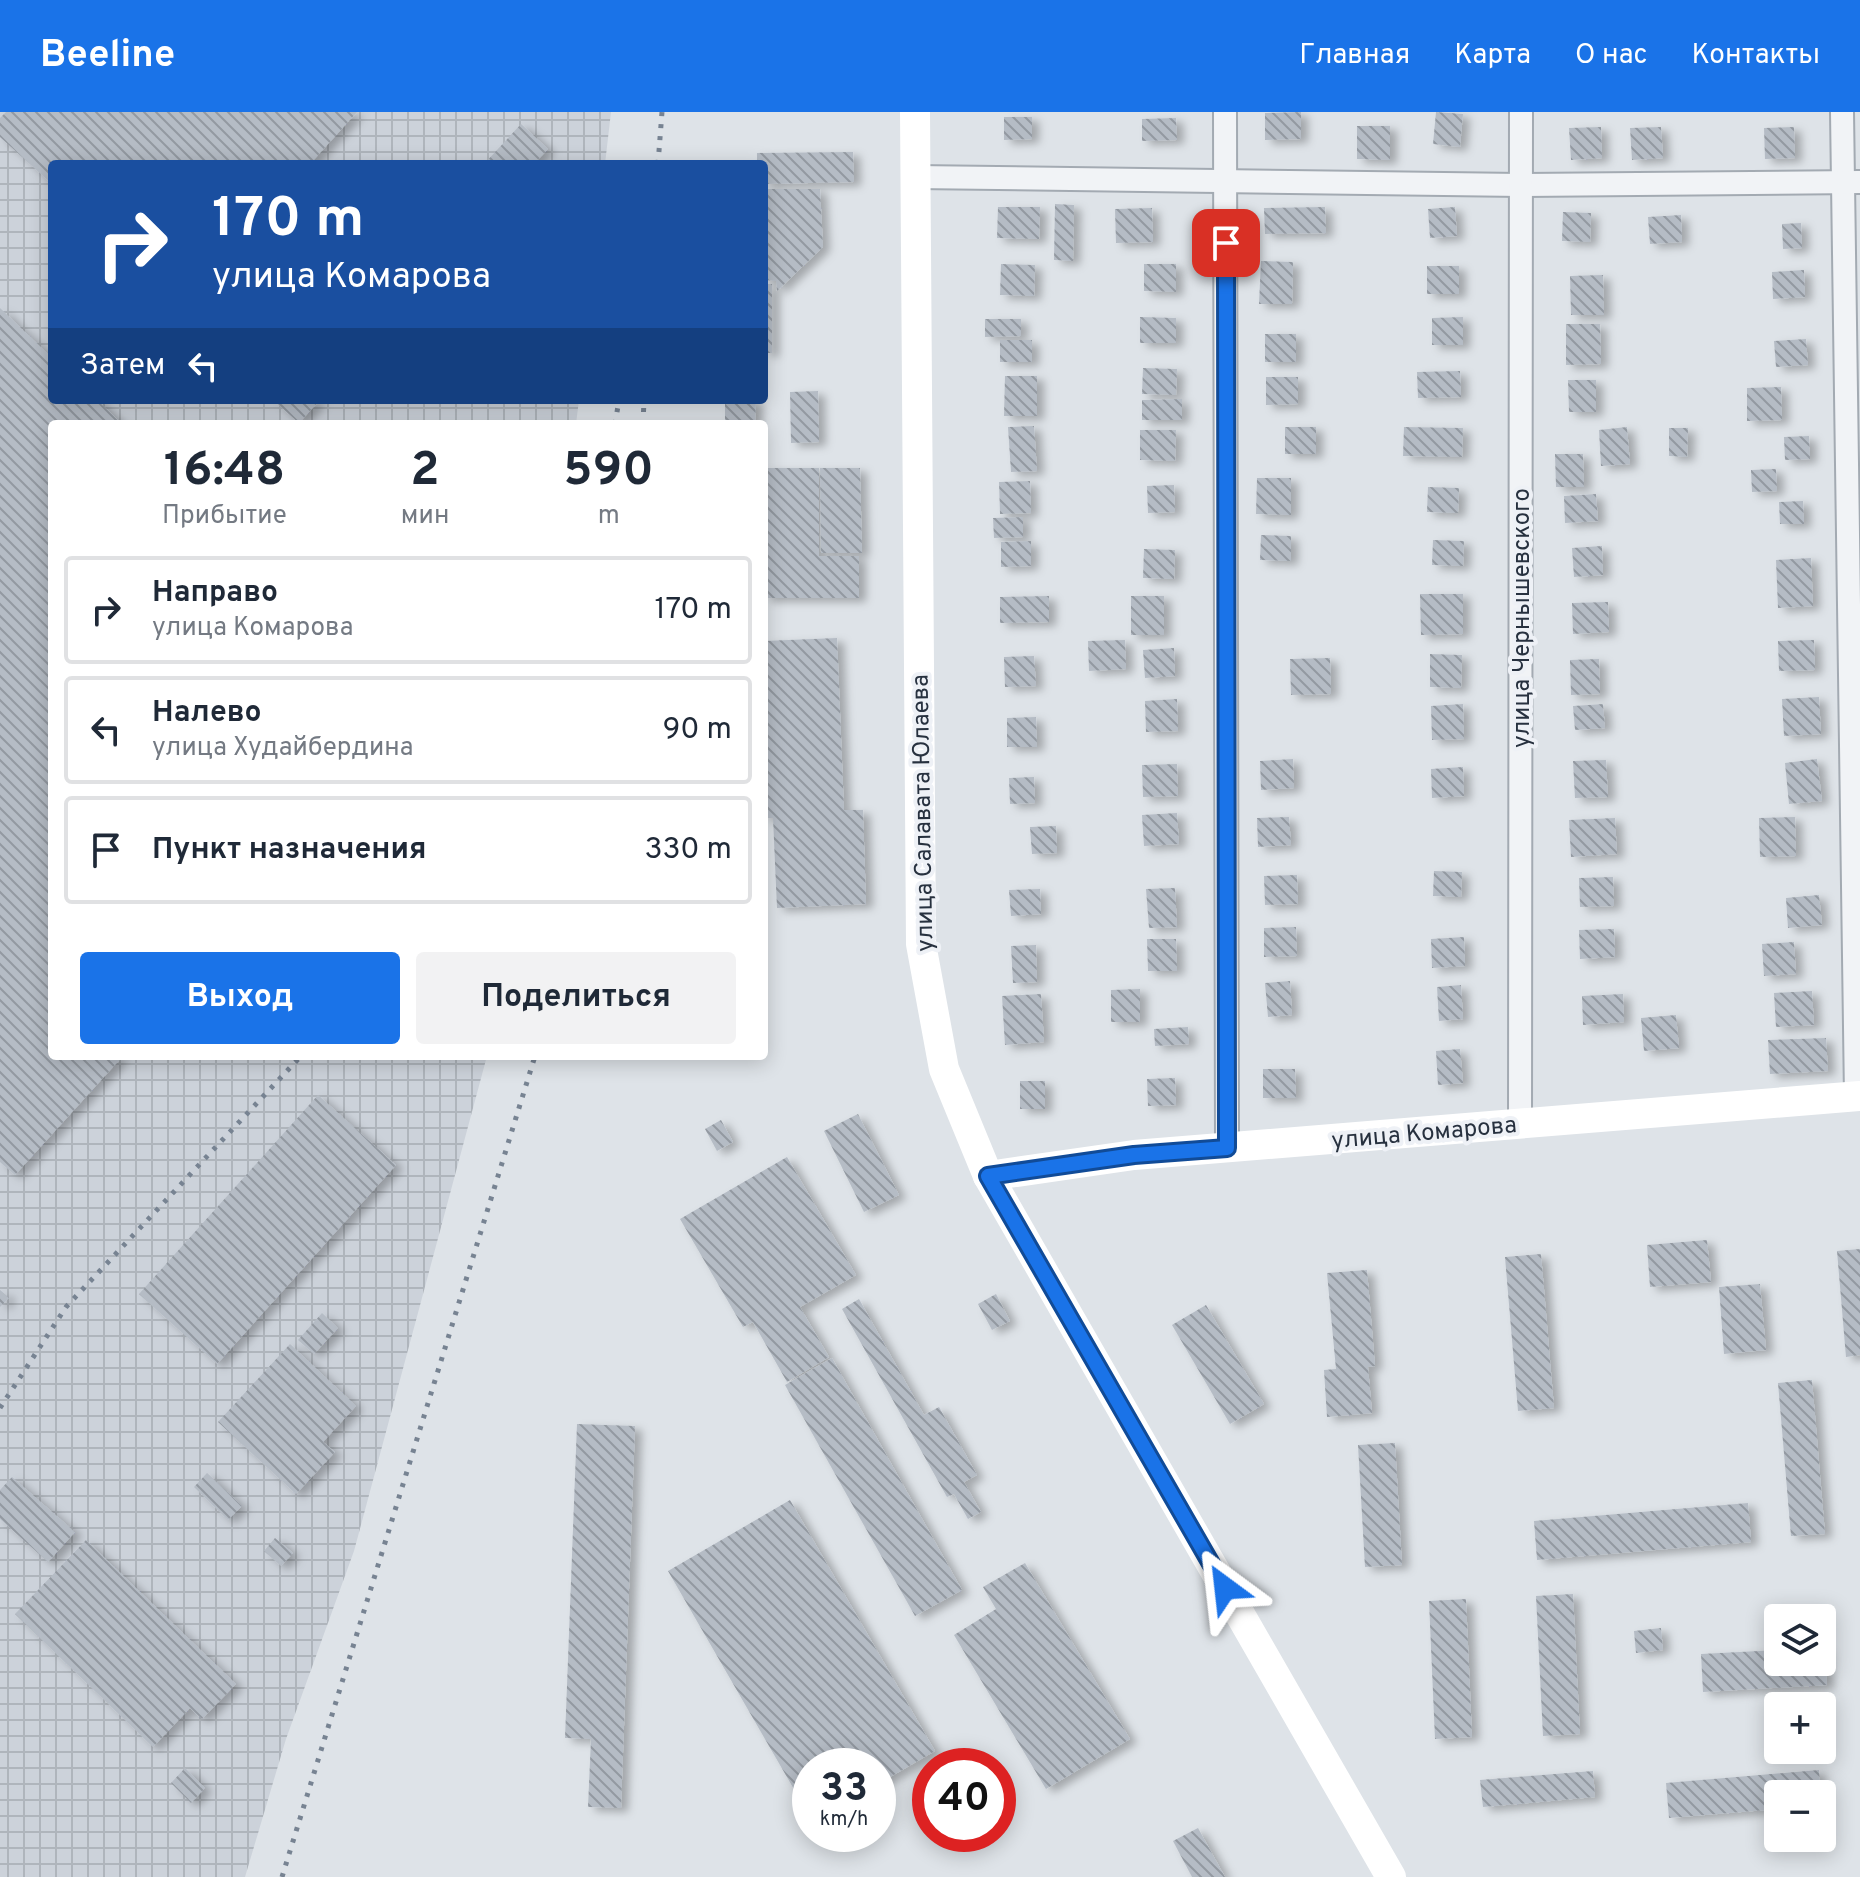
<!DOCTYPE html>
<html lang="ru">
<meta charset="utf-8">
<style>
body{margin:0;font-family:Overpass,sans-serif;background:#f2f2f3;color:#1f2937;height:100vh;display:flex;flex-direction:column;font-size:30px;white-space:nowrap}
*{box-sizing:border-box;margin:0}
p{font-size:26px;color:#747a83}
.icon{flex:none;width:44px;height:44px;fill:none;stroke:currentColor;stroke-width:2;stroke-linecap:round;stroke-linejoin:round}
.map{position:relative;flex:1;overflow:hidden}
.details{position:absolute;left:48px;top:308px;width:720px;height:640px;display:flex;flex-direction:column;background:#fff;border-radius:8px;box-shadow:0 4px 20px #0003}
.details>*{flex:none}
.banner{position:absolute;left:48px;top:48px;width:720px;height:244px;border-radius:8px;box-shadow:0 4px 20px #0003;background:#1a4fa0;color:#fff;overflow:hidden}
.buttons{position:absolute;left:1764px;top:1492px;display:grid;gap:16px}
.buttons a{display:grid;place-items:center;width:72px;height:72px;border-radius:8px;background:#fff;box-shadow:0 4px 20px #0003;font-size:40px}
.speed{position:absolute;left:792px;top:1636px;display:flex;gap:16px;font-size:40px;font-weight:700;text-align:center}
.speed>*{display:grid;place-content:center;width:104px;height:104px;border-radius:50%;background:#fff;box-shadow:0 4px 20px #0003;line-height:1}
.speed small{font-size:20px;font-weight:400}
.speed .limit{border:12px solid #d22;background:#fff;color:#111}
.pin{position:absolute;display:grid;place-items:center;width:68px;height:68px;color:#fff;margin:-34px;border-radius:16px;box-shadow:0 4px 12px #0006}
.me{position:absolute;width:88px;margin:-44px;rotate:330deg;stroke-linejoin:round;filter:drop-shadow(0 0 6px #0008)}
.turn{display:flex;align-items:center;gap:28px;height:168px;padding:0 32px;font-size:36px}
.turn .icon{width:104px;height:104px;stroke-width:2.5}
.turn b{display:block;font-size:56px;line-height:68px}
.then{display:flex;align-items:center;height:76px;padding:0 32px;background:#0003;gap:16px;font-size:30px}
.eta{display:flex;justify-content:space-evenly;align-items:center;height:136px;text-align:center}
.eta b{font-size:48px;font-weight:700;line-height:56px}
.primary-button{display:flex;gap:16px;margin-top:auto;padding:16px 32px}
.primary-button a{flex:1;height:92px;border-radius:8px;background:#1a73e8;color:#fff;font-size:32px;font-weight:700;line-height:92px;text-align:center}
.primary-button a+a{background:#f2f2f3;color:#1f2937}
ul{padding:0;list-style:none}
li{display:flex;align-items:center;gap:24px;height:108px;margin:0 16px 12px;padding:0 16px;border:4px solid #e0e1e3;border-radius:8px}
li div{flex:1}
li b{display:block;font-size:30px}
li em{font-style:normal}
header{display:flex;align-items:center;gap:48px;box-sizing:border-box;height:112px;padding:0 40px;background:#1a73e8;color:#fff}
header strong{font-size:38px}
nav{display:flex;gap:44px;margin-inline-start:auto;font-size:28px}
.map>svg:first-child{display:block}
</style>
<header>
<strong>Beeline</strong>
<nav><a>Главная</a><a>Карта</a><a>О нас</a><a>Контакты</a></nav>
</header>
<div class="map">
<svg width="1860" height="1765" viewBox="0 0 1860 1765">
<defs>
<pattern id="industrial-grid" width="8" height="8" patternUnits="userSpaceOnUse" patternTransform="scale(2)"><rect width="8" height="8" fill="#ccd2da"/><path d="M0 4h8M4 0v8" fill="none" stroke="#afb5bc"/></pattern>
<pattern id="building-back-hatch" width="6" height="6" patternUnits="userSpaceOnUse" patternTransform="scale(2)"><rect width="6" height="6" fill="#b5bcc5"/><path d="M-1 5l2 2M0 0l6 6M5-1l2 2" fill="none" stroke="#9399a1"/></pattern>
<filter id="shadow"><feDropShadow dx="7" dy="4" stdDeviation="4" flood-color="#0004"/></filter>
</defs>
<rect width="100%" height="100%" fill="#dee3e8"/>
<!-- industrial -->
<path fill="url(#industrial-grid)" d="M0 0H611L605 52H52V288H579L576 312H52V944H487L354 1439 286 1627 245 1765H0Z"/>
<!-- building -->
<g fill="url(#building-back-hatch)" filter="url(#shadow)">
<path d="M6 0H357L310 52H52V72L0 25V6Z"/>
<path d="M1301 0V27L1265 28V1Z"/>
<path d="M1436 0 1463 2 1460 35 1433 32Z"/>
<path d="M1004 5H1032V27L1004 28Z"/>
<path d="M1176 6 1177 28 1142 29V7Z"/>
<path d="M521 12 548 37 534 52H484Z"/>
<path d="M1357 14H1390V48L1357 47Z"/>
<path d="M1601 15 1602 46 1571 48 1569 16Z"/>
<path d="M1661 15 1663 46 1632 48 1630 16Z"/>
<path d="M1794 15 1795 46 1765 47 1764 16Z"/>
<path d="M853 40 854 70 764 72V52H757V41Z"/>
<path d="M764 77H820L823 135 777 179 776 169 764 168Z"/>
<path d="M1055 92 1074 93 1073 149 1054 148Z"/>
<path d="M998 95H1040L1039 127 997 126Z"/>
<path d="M1325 95 1326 121 1265 122 1264 96Z"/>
<path d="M1455 95 1457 124 1430 126 1428 97Z"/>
<path d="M1152 96 1153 130 1116 131 1115 97Z"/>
<path d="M1563 100 1591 101 1590 130 1562 129Z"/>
<path d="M1681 103 1682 130 1650 132 1648 105Z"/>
<path d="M1801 111 1802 136 1783 137 1782 112Z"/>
<path d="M1261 149 1293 150 1292 192H1259Z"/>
<path d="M1001 152 1035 153 1034 184 1000 183Z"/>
<path d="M1144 152H1176V180L1144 179Z"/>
<rect x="1427" y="154" width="32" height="28"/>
<path d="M1804 158 1805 185 1773 187 1772 160Z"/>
<path d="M1603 163 1604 203H1571L1570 164Z"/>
<rect x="764" y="172" width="8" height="69"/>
<path d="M0 196 52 246V288H97L122 312H52V944H123L15 1063 0 1050Z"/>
<path d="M1140 205 1176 206V231H1140Z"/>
<path d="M1463 205V233H1432V206Z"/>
<path d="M985 207H1021V224L985 225Z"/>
<path d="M1566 212H1600L1601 252 1566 253Z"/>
<rect x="1265" y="222" width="31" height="28"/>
<path d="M1806 227 1808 253 1776 255 1774 229Z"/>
<rect x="1000" y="228" width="32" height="22"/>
<path d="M1143 256 1177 257 1176 283 1142 282Z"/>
<path d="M1460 259 1461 285 1418 286 1417 260Z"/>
<path d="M1005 264H1037V304H1004Z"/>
<path d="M1266 265H1298V292L1266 293Z"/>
<path d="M1568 268H1596V300H1569Z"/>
<path d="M1781 275 1782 308 1747 309V276Z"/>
<path d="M818 279 819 330 791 331 790 280Z"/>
<path d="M1182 287V308H1142V288Z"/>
<path d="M273 288H320L299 311Z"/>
<path d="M725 288H756L755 312H725Z"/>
<path d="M1034 314 1037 359 1011 360 1008 315Z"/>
<rect x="1285" y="315" width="31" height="27"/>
<path d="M1404 315 1463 316 1462 345 1403 344Z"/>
<path d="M1627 315 1630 352 1601 354 1599 318Z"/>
<path d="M1669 316H1688L1687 345 1669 344Z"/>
<path d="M1140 318H1176L1175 349 1140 348Z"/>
<path d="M1809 324 1810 347 1785 348 1784 325Z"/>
<path d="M1555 342H1583L1584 375H1556Z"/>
<path d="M764 356H819V444H859V486H764Z"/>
<path d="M820 356H860L862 441H821Z"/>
<path d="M1776 357 1777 379 1752 380 1751 358Z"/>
<path d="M1257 366H1291V403L1256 402Z"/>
<path d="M1030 369 1031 401 1000 402 999 370Z"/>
<path d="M1174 373 1175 400 1148 401 1147 374Z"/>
<path d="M1428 375 1459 376 1458 401 1427 400Z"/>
<path d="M1596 382 1598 409 1565 411 1564 384Z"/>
<path d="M1803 389 1804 412H1780L1779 390Z"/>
<path d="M1023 405V425L994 426 993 406Z"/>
<path d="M1261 423 1291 424V449L1260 448Z"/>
<path d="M1433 428 1464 429 1463 454 1432 453Z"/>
<path d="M1031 429V454L1001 455V430Z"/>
<path d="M1602 434 1603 463 1574 465 1572 436Z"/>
<path d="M1144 437 1175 438 1174 467 1143 466Z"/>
<path d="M1811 446 1813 494 1778 496 1776 448Z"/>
<path d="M1420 482H1463V522L1421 523Z"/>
<path d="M1049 484V510L1000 511V485Z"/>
<rect x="1131" y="484" width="33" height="39"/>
<path d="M1608 490 1609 520 1573 522 1572 491Z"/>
<path d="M837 526 844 698H863L866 792 777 796 773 706H764V529Z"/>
<path d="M1125 528 1126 557 1089 559 1088 529Z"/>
<path d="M1814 528 1815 558 1779 559 1778 529Z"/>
<path d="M1174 536 1175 564 1145 566 1143 538Z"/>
<path d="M1430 542 1462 543 1461 576 1430 575Z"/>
<path d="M1034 544 1036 574 1005 575 1004 545Z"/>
<path d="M1330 546 1331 582 1291 583 1290 547Z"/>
<path d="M1599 547 1600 582 1571 583 1570 548Z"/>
<path d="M1819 585 1821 622 1784 624 1782 587Z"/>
<path d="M1177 587 1178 619 1146 620 1145 589Z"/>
<path d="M1463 592 1464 627 1432 628 1431 594Z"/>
<path d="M1603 592 1605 616 1575 618 1573 594Z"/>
<path d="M1036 605 1037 635H1007V606Z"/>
<path d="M1293 647 1294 676 1261 678 1260 649Z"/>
<path d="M1817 647 1822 689 1789 692 1785 651Z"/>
<path d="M1606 648 1608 685 1575 686 1573 649Z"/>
<path d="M1177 652 1178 684 1143 685 1142 653Z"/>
<path d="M1463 655 1464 684 1432 686 1431 657Z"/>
<path d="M1034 665 1035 691 1010 692 1009 666Z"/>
<path d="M1177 701 1179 732 1144 734 1142 703Z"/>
<path d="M1289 705 1291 733 1258 735 1257 706Z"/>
<path d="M1795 705 1796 744 1760 745 1759 706Z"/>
<path d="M1615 706 1617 742 1571 745 1569 708Z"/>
<path d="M1056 714 1057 741 1032 742 1030 715Z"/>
<path d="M1434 759 1462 760 1461 785 1433 784Z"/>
<path d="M1297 763 1298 792 1265 793 1264 764Z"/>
<path d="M1613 765 1614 794 1580 795 1579 766Z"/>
<path d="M1175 776 1177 815 1149 816 1146 777Z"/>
<path d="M1040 777 1041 802 1011 804 1009 778Z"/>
<path d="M1819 783 1822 813 1788 816 1786 786Z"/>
<path d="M1296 815 1297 844 1264 845V816Z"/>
<path d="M1614 817 1615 845 1580 847 1579 818Z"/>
<path d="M1464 825 1465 854 1432 856 1431 827Z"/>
<path d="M1147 827H1176L1177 859H1148Z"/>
<path d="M1794 830 1796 862 1764 864 1762 832Z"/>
<path d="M1036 833 1037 870 1013 871 1011 834Z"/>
<path d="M1290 869 1292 903 1268 905 1265 871Z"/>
<path d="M1461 873 1463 907 1439 909 1437 875Z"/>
<path d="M1140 877V910H1111V878Z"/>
<path d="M1812 879 1814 913 1776 915 1774 881Z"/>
<path d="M1041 882 1044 930 1005 933 1002 884Z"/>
<path d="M1623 882 1624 910 1583 913 1582 884Z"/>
<path d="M1676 903 1679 936 1644 939 1641 906Z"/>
<path d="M1188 915 1189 932 1155 934 1154 917Z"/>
<path d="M1826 926 1828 959 1770 962 1768 928Z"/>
<path d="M1460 937 1463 971 1438 973 1436 939Z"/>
<path d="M1263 957H1295L1296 986H1263Z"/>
<path d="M1175 966 1176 993 1148 994 1147 967Z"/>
<rect x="1020" y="969" width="25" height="28"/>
<path d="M318 983 396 1053 217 1252 139 1182Z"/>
<path d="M858 1002 899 1083 864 1100 824 1019Z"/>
<path d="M721 1008 733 1030 717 1039 705 1017Z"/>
<path d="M787 1045 856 1163 800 1195 829 1245 787 1270 753 1210 743 1215 680 1107Z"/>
<path d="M1707 1128 1711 1170 1650 1175 1647 1133Z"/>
<path d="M1860 1137V1243L1846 1245 1837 1139Z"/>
<path d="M1541 1142 1554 1296 1518 1299 1505 1145Z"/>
<path d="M1367 1158 1375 1254 1368 1255 1372 1301 1327 1305 1324 1258 1336 1257 1327 1161Z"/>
<path d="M1760 1172 1766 1238 1724 1242 1719 1175Z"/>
<path d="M0 1178 9 1186 0 1195Z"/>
<path d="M996 1182 1010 1209 992 1218 978 1192Z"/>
<path d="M859 1187 924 1303 939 1295 977 1363 964 1370 981 1400 968 1407 954 1382 947 1385 842 1197Z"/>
<path d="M1206 1193 1264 1292 1230 1312 1172 1213Z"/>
<path d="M322 1201 338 1216 314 1242 298 1228Z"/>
<path d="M290 1232 356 1294 323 1330 335 1340 296 1382 218 1310Z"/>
<path d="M832 1246 962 1478 915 1504 785 1273Z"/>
<path d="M1812 1268 1825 1422 1791 1424 1778 1271Z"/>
<path d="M577 1312 635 1314 621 1696 588 1695 591 1627 565 1626Z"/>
<path d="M1395 1331 1402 1453 1365 1455 1358 1333Z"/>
<path d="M207 1361 242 1394 228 1408 194 1375Z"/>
<path d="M12 1365 75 1420 48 1450 0 1407V1378Z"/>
<path d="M790 1388 935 1639 878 1672V1654H810V1705L668 1459Z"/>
<path d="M1748 1391 1751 1430 1537 1448 1534 1409Z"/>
<path d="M275 1426 293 1441 281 1454 264 1439Z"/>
<path d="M86 1428 236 1572 202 1607 190 1596 153 1635 15 1502Z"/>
<path d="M1025 1451 1130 1627 1046 1677 954 1523 996 1497 983 1475Z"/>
<path d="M1573 1482 1580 1622 1543 1624 1536 1484Z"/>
<path d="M1466 1487 1472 1625 1435 1627 1429 1489Z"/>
<path d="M1661 1516 1663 1538 1636 1541 1634 1519Z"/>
<path d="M1825 1535 1827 1573 1703 1580 1701 1542 1778 1538V1550H1822V1536Z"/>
<path d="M185 1656 205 1676 191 1691 171 1671Z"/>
<path d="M1819 1658 1821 1682H1778V1697L1669 1706 1666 1671Z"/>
<path d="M1593 1659 1595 1685 1483 1695 1480 1668Z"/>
<path d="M1198 1716 1225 1765H1192L1173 1729Z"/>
</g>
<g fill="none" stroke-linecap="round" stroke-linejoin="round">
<defs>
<g id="street">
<path d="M1225 0 1227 1036"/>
<path d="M1842 0 1856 985"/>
<path d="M915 65 1521 73 1860 70"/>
<path d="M1520 1012 1521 0"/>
</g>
</defs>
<!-- street casing -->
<use href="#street" stroke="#a3aab2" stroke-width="26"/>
<!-- street -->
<use href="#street" stroke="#f1f3f6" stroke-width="22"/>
<!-- secondary -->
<g stroke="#fff" stroke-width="30">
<path d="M915 0 921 832 944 957 988 1064 1391 1765"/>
<path d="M988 1064 1134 1043 1860 984"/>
</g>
<!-- rail -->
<g stroke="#778392" stroke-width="5" stroke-dasharray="4 8" stroke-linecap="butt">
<path d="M658 52 662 0"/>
<path d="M615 312 619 288"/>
<path d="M643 312 644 288"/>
<path d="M0 1296 66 1195 301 944"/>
<path d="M282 1765 535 944"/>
</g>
</g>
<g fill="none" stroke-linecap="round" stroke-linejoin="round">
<defs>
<path id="route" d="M1225 1476 988 1064 1134 1043 1227 1036 1226 131"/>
</defs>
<!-- route casing -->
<use href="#route" stroke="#114b97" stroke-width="20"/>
<!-- route -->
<use href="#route" stroke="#1a73e8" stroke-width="14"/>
</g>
<g text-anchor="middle" stroke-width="8" stroke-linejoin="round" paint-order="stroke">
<!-- street labels -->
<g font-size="24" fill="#27313f" stroke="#eef1f6">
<text transform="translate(1521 506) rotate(-90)" y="8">улица Чернышевского</text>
<text transform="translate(922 701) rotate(-91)" y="8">улица Салавата Юлаева</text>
<text transform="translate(1424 1020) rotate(-5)" y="8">улица Комарова</text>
</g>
</g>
</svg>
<div class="buttons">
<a><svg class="icon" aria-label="layers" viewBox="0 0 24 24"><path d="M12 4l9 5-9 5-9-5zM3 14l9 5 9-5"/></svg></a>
<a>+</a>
<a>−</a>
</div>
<div class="speed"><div>33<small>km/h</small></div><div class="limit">40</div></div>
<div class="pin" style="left:1226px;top:131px;background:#d93025"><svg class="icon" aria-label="arrive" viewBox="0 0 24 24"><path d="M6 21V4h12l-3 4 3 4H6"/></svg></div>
<svg class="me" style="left:1225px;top:1476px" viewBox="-20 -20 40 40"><path d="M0-17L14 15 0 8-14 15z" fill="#1a73e8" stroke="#fff" stroke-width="4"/></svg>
<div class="banner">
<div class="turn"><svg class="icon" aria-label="right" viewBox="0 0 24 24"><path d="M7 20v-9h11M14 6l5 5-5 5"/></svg><div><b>170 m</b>улица Комарова</div></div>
<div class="then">Затем<svg class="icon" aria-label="left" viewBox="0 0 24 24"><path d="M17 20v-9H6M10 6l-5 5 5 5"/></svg></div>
</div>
<section class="details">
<div class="eta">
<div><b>16:48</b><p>Прибытие</p></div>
<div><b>2</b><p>мин</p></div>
<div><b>590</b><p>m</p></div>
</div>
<ul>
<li><svg class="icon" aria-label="right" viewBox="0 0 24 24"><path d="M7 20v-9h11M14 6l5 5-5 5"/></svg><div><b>Направо</b><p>улица Комарова</p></div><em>170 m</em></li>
<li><svg class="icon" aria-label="left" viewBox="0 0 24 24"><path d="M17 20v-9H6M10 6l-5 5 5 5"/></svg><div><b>Налево</b><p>улица Худайбердина</p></div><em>90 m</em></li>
<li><svg class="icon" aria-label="arrive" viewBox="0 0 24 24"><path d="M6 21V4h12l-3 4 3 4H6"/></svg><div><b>Пункт назначения</b></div><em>330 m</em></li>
</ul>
<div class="primary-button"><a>Выход</a><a>Поделиться</a></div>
</section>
</div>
